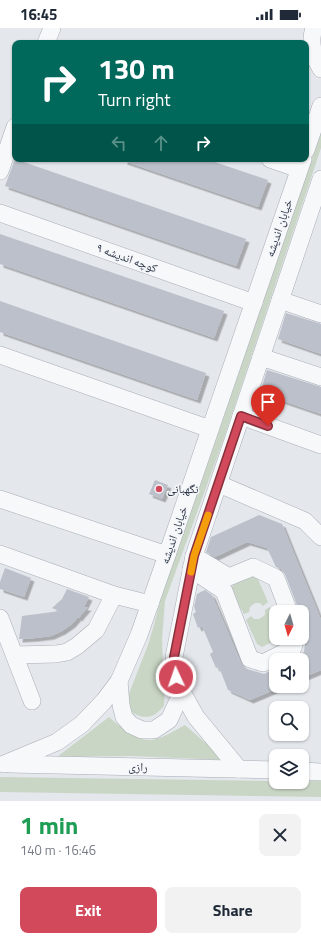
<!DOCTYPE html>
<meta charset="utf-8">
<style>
body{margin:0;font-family:"Titillium Web","Noto Naskh Arabic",sans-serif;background:#f2f2f3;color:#1f2937;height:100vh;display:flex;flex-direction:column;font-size:15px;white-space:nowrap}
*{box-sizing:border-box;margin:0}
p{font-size:13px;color:#747a83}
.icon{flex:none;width:22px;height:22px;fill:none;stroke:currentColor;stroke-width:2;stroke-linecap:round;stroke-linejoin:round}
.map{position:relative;height:773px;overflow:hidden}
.side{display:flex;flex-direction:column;background:#fff;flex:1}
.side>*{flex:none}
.top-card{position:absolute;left:12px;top:12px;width:297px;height:122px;border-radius:8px;box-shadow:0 1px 3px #0004;background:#00695c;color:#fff;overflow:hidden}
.needle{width:26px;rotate:185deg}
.controls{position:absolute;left:269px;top:577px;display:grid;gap:8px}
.controls a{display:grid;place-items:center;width:40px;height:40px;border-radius:8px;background:#fff;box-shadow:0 1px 3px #0004;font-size:20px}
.pin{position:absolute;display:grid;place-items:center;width:34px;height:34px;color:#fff;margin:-41px -17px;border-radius:50% 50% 50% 0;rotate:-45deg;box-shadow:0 0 4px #0007}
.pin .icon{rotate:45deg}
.me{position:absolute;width:44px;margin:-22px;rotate:357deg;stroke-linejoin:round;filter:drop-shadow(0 0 3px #0008)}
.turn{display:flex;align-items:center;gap:14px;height:84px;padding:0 20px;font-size:18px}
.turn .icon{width:52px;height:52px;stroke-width:2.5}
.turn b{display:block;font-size:28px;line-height:34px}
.lanes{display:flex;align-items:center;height:38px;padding:0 20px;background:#0003;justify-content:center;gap:20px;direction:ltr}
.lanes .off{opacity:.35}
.round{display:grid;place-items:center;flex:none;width:42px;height:42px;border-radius:8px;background:#f2f2f3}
.headline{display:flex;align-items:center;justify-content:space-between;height:68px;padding:0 20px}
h1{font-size:24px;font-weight:700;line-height:30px;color:#1e9e55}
.button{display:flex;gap:8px;margin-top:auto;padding:8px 20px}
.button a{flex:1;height:46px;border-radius:8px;background:#d1495b;color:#fff;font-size:16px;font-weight:700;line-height:46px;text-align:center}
.button a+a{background:#f2f2f3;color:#1f2937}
.status{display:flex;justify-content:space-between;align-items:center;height:28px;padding:0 20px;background:#fff;direction:ltr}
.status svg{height:11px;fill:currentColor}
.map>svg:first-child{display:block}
</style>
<div class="status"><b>16:45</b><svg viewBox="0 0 49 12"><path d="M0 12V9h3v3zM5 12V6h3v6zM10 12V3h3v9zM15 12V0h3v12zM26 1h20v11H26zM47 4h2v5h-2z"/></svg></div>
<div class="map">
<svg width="321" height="773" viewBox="0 0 321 773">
<defs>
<filter id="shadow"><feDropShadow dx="3.5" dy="3.5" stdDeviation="0" flood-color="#0004"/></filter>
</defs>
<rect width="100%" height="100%" fill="#e4e7ec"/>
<!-- green -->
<g fill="#c9d6c5">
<path d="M321 103V120L224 410 165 573 162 612 163 640 165 659 164 678C161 681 157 685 154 687 145 691 137 688 130 683L128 668 148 617 154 597 161 569 215 415Z"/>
<path d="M252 547 257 549 268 574 263 578 260 575H255L250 579 249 584 244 586 231 563 233 556Z"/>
<path d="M270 579 276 590V610H280L262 619 257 616 246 592 251 588 254 591H259L265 587V582Z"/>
<path d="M109 689C119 698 135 712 150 712 161 712 175 702 185 697L225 732 131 728 57 729Z"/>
<path d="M0 749 276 753V754L321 753V769L0 764Z"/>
</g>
<!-- building -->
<g fill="#bbc0ca" filter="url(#shadow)">
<path d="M15 131 246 211 236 238 5 158Z"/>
<path d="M124 131H206L268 152 258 179 124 133Z"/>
<path d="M0 206 224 283 214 310 0 236Z"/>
<path d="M0 273 206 345 197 372 0 304Z"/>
<path d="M286 285 318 295 321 296V326L278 311Z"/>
<path d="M267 342 318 358 321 359V386L260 365Z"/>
<path d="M155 452 168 457 162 471 149 466Z"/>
<path d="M259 487 282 496 321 592V642L302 650V625L304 624 306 608 302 599V584H299L298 580 285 546 281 541 276 539 267 520 247 514 215 529 206 524 211 509Z"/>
<path d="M5 540 31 550 24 569 0 561V554Z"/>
<path d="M67 561 89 569 84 579H88L81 587 79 590 78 589 72 596 62 603 51 608 36 610 19 611 22 588 60 583 52 580 62 571Z"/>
<path d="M205 562 212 567 241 635 243 638 247 641 264 646 276 640V661L250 672 228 662 219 639 216 640 210 626 213 624 202 598 198 600 193 586 196 584 194 579 197 566Z"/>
</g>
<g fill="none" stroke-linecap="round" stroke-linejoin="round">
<defs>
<g id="minor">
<path d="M314 0C309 15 313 28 321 41"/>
<path d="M46 15 52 0"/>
<path d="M306 122 321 78"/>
<path d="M270 131 299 141"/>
<path d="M0 143 15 99"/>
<path d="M0 185 254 275"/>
<path d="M280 272 321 286"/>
<path d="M0 327 210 401"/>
<path d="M261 329 321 349"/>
<path d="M241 388 321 417"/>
<path d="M219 456 305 493 321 509"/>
<path d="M0 471 167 527"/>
<path d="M0 526 114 567 150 576"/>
<path d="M194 528 229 549 253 539 276 550 289 584"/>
<path d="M191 541 224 563 250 631 263 635 293 620 296 610"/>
<path d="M0 590 32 673"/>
<path d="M15 627 56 626 67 624 77 618 96 602 114 567"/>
<path d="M119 653 121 677 124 689 131 697 142 702H154L169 692 182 664"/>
<path d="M4 736 57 714 82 696 104 673 119 653 139 607 167 527 303 131"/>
<path d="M10 736 276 742"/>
<path d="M239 741 196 689 182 664 176 649 174 629 194 528 321 151"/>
<path d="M302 743 321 744"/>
</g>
</defs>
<!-- minor casing -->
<use href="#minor" stroke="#a9aeb7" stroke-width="18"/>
<!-- minor -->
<use href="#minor" stroke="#f7f8fa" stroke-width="17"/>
</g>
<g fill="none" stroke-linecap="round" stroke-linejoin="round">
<defs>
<path id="route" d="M176 649 174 629 194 528 241 388 268 398"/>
</defs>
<!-- route casing -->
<use href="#route" stroke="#882f3b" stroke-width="10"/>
<!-- route -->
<use href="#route" stroke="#d1495b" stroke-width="7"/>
<!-- slow -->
<path stroke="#f59e0b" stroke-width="7" d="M191 544 194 528 208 487"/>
</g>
<!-- markers -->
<circle fill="#d1495b" stroke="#f4f6f9" stroke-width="1.5" cx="159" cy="461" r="4"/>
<g text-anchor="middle" stroke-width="3" stroke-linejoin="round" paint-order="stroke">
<!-- street labels -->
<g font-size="12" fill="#2b3445" stroke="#f4f6f9">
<text transform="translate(279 200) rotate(-71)" y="4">خیابان اندیشه</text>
<text transform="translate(127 230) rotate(20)" y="4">کوچه اندیشه ۹</text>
<text transform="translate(174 507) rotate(-71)" y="4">خیابان اندیشه</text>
<text transform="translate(138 739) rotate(1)" y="4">رازی</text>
</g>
<!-- poi labels -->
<g font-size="12" fill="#2b3445" stroke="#f4f6f9" text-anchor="start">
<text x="167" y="465">نگهبانی</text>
</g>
</g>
</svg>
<div class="controls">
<a><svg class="needle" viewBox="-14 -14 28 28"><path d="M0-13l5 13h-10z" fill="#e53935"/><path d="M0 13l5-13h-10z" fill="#747a83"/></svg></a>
<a><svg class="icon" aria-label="sound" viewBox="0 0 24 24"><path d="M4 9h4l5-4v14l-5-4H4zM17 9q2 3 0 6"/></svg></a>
<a><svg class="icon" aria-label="search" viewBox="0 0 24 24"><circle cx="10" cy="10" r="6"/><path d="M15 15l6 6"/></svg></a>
<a><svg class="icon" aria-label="layers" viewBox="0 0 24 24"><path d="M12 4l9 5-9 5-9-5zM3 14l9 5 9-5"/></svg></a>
</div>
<div class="pin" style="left:268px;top:398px;background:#d93025"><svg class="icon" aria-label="arrive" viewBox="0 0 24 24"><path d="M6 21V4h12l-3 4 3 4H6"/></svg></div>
<svg class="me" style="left:176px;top:649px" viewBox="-20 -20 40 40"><circle r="17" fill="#d1495b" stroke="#fff" stroke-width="3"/><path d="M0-11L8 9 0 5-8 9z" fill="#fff"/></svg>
<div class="top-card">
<div class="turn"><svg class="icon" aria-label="right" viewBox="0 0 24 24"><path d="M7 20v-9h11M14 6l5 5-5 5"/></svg><div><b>130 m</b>Turn right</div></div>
<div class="lanes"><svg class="icon off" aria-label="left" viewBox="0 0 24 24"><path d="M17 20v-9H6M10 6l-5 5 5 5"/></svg><svg class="icon off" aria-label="ahead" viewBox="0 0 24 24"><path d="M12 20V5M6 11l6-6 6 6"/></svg><svg class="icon" aria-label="right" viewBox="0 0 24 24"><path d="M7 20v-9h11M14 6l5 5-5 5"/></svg></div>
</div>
</div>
<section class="side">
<div class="headline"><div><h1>1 min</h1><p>140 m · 16:46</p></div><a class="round"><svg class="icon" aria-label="close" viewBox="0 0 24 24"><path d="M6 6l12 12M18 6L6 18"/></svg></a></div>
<div class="button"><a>Exit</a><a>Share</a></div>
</section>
